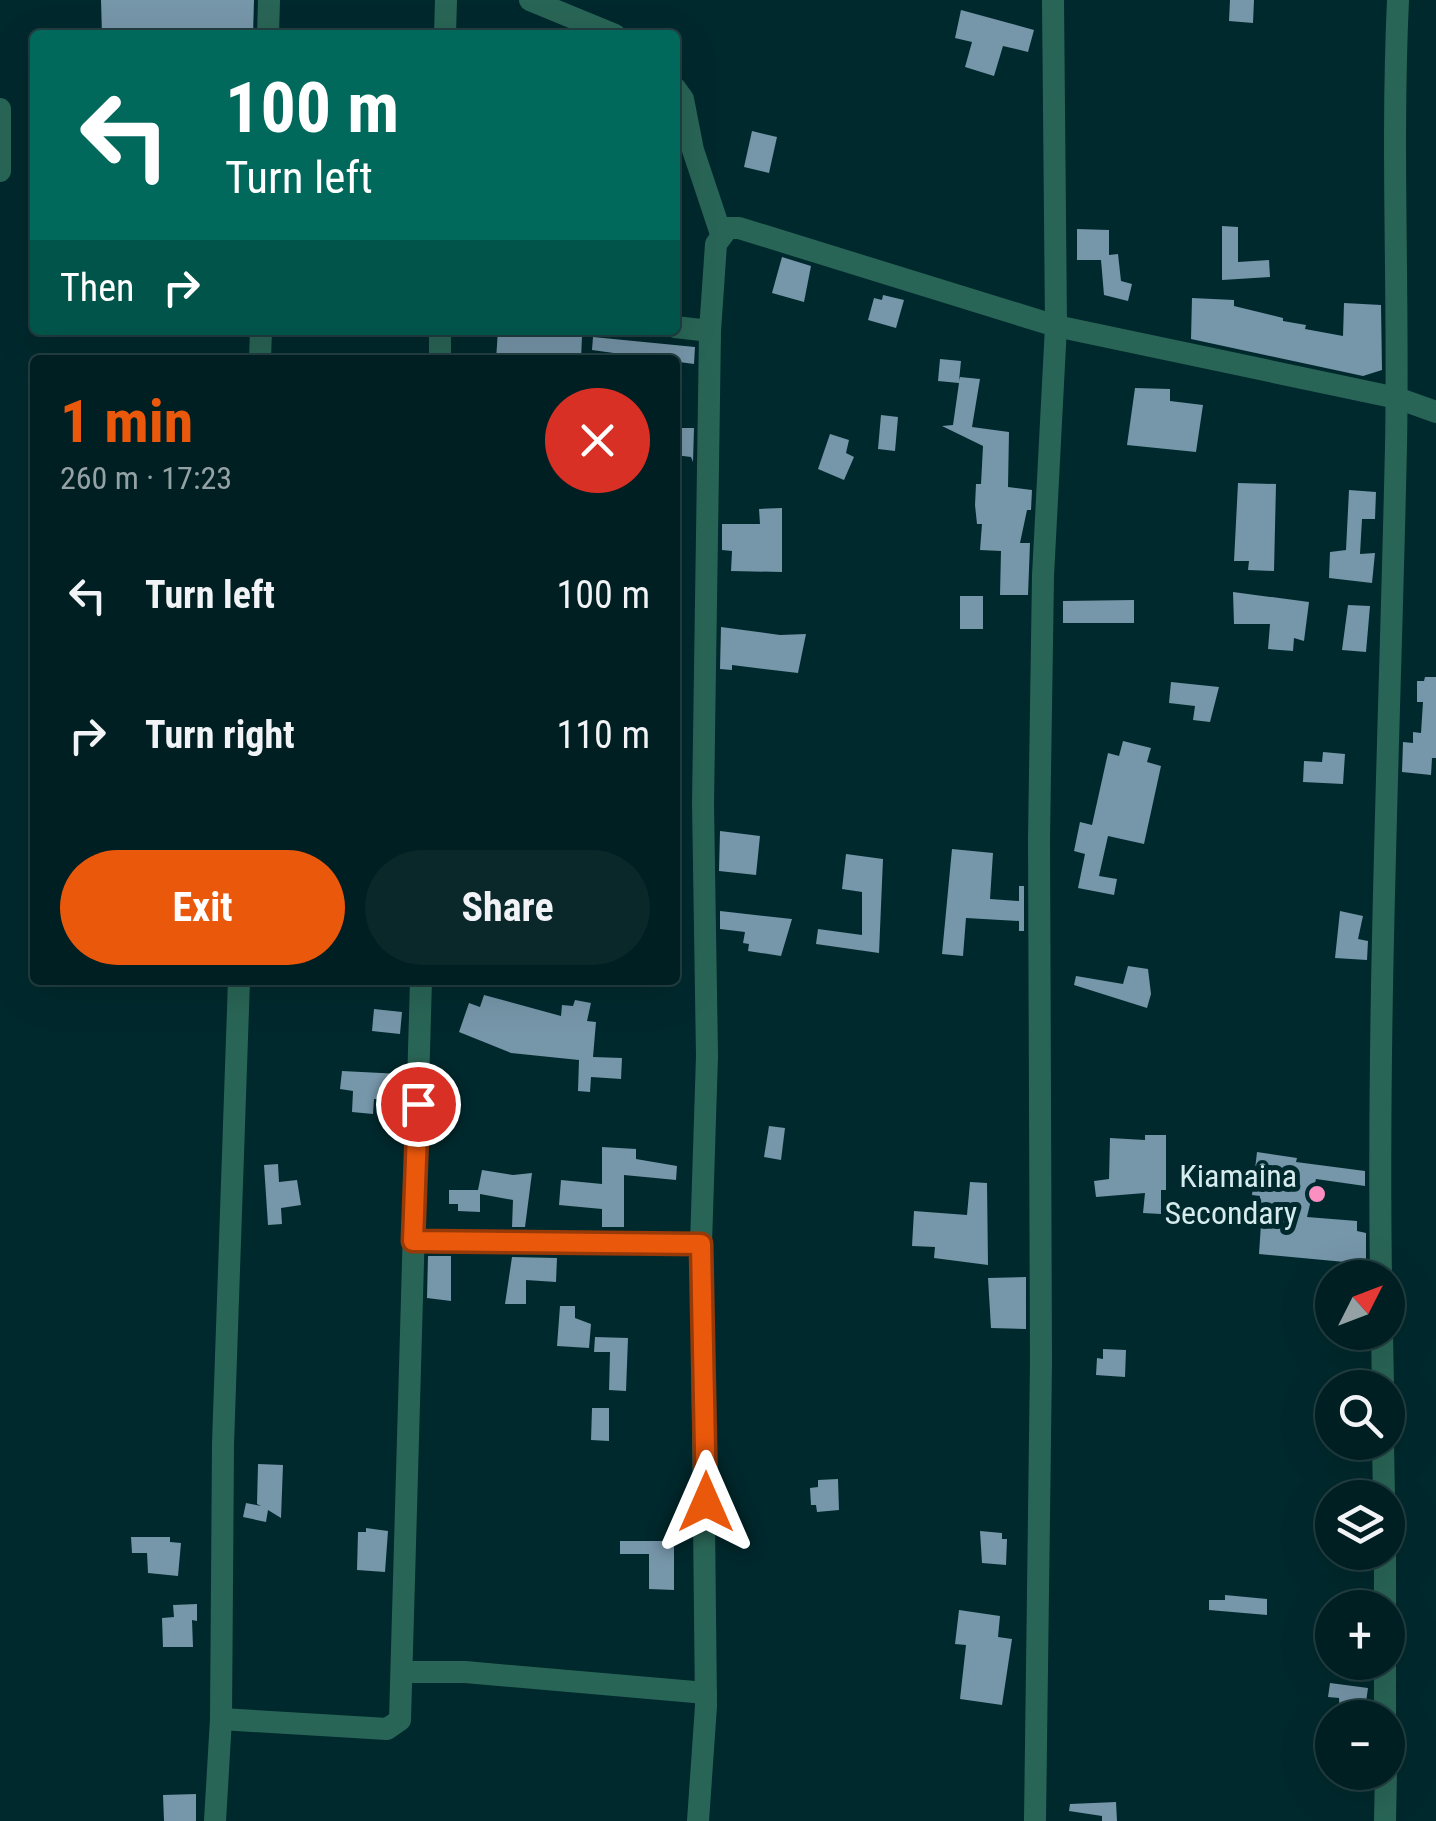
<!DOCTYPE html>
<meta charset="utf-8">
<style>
body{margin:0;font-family:"Roboto Condensed",sans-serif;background:#0a272a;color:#f1f3f6;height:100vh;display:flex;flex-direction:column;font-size:38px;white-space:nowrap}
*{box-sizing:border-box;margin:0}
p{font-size:32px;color:#95a2a5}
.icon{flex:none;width:55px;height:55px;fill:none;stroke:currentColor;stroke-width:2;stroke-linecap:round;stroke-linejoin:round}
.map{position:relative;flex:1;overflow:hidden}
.side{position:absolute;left:30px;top:355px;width:650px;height:630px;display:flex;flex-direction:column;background:#001f22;border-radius:10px;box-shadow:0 10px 40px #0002,0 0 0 2px #223d40}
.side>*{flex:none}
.banner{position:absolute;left:30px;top:30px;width:650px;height:305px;border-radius:10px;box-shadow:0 10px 40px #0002,0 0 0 2px #223d40;background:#00695c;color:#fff;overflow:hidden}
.needle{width:65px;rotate:48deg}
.buttons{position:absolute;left:1315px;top:1260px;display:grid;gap:20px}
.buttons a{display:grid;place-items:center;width:90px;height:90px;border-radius:50%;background:#001f22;box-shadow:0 10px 40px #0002,0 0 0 2px #223d40;font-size:50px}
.pin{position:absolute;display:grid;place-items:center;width:85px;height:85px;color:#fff;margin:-42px;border:5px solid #fff;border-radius:50%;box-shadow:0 2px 10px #0007}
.me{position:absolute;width:110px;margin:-55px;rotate:0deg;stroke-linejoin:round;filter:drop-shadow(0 0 8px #0008)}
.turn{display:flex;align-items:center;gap:35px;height:210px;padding:0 30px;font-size:45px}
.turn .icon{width:130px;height:130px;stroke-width:2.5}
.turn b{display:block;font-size:70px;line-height:85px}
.then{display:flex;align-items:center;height:95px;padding:0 30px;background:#0003;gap:20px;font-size:38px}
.round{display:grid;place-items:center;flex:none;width:105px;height:105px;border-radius:52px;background:#0a272a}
.overview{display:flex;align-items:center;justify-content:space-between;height:170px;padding:0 30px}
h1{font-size:60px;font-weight:700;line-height:75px;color:#ea580c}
.button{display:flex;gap:20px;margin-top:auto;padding:20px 30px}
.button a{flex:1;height:115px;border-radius:60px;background:#ea580c;color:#fff;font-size:40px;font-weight:700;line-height:115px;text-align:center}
.button a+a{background:#0a272a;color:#f1f3f6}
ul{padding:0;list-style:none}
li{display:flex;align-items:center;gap:30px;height:140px;padding:0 30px}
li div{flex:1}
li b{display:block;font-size:38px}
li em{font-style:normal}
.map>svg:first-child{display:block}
</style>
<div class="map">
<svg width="1436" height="1821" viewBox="0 0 1436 1821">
<rect width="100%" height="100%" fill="#00292d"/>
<!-- building -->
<g fill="#7696a9">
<path d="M101 0H254L253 35H102Z"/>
<path d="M1230 0H1254L1253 23 1229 21Z"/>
<path d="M961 10 1034 30 1028 52 1003 46 994 76 965 67 972 42 955 38Z"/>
<path d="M752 131 777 137 769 173 744 167Z"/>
<path d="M1222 226 1238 227V262L1269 260 1270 277 1222 280Z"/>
<path d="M1077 229 1109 230V255L1118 254 1121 281 1132 284 1128 301 1104 295 1101 260H1077Z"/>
<path d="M782 257 811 266 804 302 772 293Z"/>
<path d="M883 295 904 300 896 328 868 320 874 298 882 300Z"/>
<path d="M1192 298 1234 300V306L1283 318V321L1306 325 1305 329 1343 336 1344 303 1381 305 1382 370 1363 376 1191 339Z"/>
<path d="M498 330H560V334L582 336 581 360H496Z"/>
<path d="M593 337 695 347 694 364 592 350Z"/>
<path d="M940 359 961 361 959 381 960 377 980 379 972 427 1009 432 1008 487 1032 490 1031 510H1027L1020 543H1030L1028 595H1000L1001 551 980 550 982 524H977L975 505 976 484H981L983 446 942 426 953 425 959 383 938 381Z"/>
<path d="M1135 388 1170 389V401L1203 405 1196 452 1127 445Z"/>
<path d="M881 415 898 417 895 451 878 449Z"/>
<path d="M675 428H694L693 462 691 457 675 455Z"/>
<path d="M830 434 849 440 846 453 854 457 844 480 818 469Z"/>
<path d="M1238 483 1276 484 1274 571 1248 570 1249 561H1234Z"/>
<path d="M1349 490 1376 492 1375 519H1362L1360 554 1375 553 1372 583 1329 578 1330 552 1346 550Z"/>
<path d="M782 508V572L731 571 732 551 722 550V524H760L759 509Z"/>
<path d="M1233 592 1309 602 1304 641 1294 638 1293 651 1268 649 1270 624H1234Z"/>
<rect x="960" y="596" width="23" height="33"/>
<path d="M1134 600V623H1063V601Z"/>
<path d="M1348 605 1370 606 1366 652 1342 650Z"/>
<path d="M721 627 780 635 806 634 798 673 732 665V670L720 669Z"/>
<path d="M1425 677H1436V758H1432L1431 775 1402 772 1403 742 1413 743V732L1421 733 1423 702H1417V681H1424Z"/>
<path d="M1171 682 1219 687 1210 722 1193 720 1195 706 1169 703Z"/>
<path d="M1123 741 1151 748 1147 762 1161 766 1144 844 1108 836 1099 876 1117 879 1114 895 1078 888 1085 854 1074 851 1080 822 1092 825 1108 753 1119 756Z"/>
<path d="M1323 752 1345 754 1343 784 1303 782 1304 761 1322 762Z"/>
<path d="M720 831 760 836 756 875 719 871Z"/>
<path d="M952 849 993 853 990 899 1019 901V886H1024V931H1019V921L966 918 963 956 942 954Z"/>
<path d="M846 854 883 859 879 953 816 944 818 929 862 935V892L842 889Z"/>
<path d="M720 911 792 919 781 956 748 951 749 944 743 943 745 932 720 929Z"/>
<path d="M1340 911 1363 916 1358 939 1368 941 1367 960 1335 958Z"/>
<path d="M1128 966 1148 969 1151 994 1147 1008 1074 985 1076 976 1123 984Z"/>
<path d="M484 995 561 1016 562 1005 573 1006 575 1000 591 1003 587 1021 596 1022 593 1057 622 1058 621 1079 591 1077 590 1092 578 1091 579 1060 511 1053 459 1032 469 1003 480 1007Z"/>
<path d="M374 1009 402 1012 400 1034 372 1031Z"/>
<path d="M342 1071 401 1074V1100L374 1099 373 1114 352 1112 353 1091 340 1089Z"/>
<path d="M769 1126 785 1128 781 1160 764 1157Z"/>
<path d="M1145 1135H1166V1190H1161V1214L1143 1213 1145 1193 1096 1197 1094 1181 1109 1179 1110 1138 1145 1140Z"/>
<path d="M602 1147 636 1149V1159L677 1166 676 1180 624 1175V1227H602V1209L559 1205 561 1180 602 1184Z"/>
<path d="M1257 1152 1297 1158 1296 1162 1365 1171V1186L1316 1179 1307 1217 1357 1221V1231L1366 1233V1264L1259 1254 1261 1224 1256 1223 1260 1196 1252 1195Z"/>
<path d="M278 1164 279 1182 297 1180 301 1205 281 1208 282 1224 268 1225 264 1165Z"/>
<path d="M482 1170 513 1175 532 1173 525 1227H512L513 1200 480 1194V1212L458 1211V1204H449V1190H478Z"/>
<path d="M970 1182 987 1183 988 1265 934 1258 935 1247 912 1246 914 1211 967 1215Z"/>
<path d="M428 1256H451V1301L427 1298Z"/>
<path d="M512 1257 557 1258 556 1282 526 1280V1304H505Z"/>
<path d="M1026 1277V1329L991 1328 988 1278Z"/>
<path d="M560 1306H575V1318L591 1324 589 1348 557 1346Z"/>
<path d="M595 1337 628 1338 626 1391 609 1390 610 1352H594Z"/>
<path d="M1103 1349 1126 1350 1125 1377 1096 1375 1097 1358 1103 1359Z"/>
<path d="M592 1408H609V1441L591 1440Z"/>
<path d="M258 1464 283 1465 281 1518 268 1510 266 1522 243 1517 246 1503 261 1506 257 1504Z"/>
<path d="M838 1479 839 1510 817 1512 816 1505H811L810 1488 818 1487V1480Z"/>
<path d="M366 1528 388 1531 385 1572 357 1570 358 1532H366Z"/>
<path d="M980 1531 1002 1533V1539H1007L1006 1565 982 1563Z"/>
<path d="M131 1537H170V1542L181 1543 178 1576 148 1573 147 1553H132Z"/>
<path d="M620 1541H674V1590L649 1589V1554H620Z"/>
<path d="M1225 1595 1267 1599V1615L1209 1610V1600H1225Z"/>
<path d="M197 1604V1621L192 1620 193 1647H163L162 1618 174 1617 173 1605Z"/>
<path d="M959 1610 1000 1616 998 1637 1012 1639 1002 1705 960 1699 966 1645 955 1644Z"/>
<path d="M1330 1683 1368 1688 1366 1702 1358 1701V1718H1340L1339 1698 1328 1697Z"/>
<path d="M196 1794V1821H164L163 1795Z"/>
<path d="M1116 1802 1117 1821H1102V1816L1069 1811 1070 1804Z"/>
</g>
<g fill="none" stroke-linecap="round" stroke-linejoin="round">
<!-- street -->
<g stroke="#296556" stroke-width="22">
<path d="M530 0 615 35"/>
<path d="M268 35 269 0"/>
<path d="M445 35 446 0"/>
<path d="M675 88 683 99 693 150 721 234"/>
<path d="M0 109V171"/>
<path d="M675 327 710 331 716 244 728 228H739L1056 326 1397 398 1436 412"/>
<path d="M440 330V360"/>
<path d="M260 360 261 330"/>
<path d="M413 1241 701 1244"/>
<path d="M1381 1278C1377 1000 1390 723 1396 446 1399 297 1391 149 1398 0"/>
<path d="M1382 1332 1383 1388"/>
<path d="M1383 1442 1384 1498"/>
<path d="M1385 1552V1608"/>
<path d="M1385 1662V1718"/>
<path d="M403 1672H465L706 1693"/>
<path d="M221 1719 387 1729 400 1720 421 980"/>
<path d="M215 1821 221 1719 223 1444 239 980"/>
<path d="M698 1821 706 1706 701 1244 707 1056 703 804 710 331"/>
<path d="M1035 1821 1041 1362 1039 839 1043 576 1056 326 1053 0"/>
<path d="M1385 1821 1386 1772"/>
</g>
</g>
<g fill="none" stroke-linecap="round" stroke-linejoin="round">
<defs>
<path id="route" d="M418 1104 413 1241 701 1244 706 1502"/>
</defs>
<!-- route casing -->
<use href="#route" stroke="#983908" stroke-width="25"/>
<!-- route -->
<use href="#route" stroke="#ea580c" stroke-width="18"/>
</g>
<!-- markers -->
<circle fill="#fc8fc1" stroke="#00292d" stroke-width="4" cx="1317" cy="1194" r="10"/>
<g text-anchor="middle" stroke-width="10" stroke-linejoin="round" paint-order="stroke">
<!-- poi labels -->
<g font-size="32" fill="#d6ebed" stroke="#00292d" text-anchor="end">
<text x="1297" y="1187">Kiamaina<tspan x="1297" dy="37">Secondary</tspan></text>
</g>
</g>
</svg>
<div class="buttons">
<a><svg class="needle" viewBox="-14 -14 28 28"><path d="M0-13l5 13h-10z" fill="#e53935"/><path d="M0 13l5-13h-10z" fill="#95a2a5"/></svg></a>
<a><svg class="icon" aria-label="search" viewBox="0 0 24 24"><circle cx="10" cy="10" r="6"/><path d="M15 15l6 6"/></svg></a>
<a><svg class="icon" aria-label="layers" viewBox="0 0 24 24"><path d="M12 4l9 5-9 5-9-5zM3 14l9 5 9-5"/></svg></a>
<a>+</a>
<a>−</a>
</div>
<div class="pin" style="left:418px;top:1104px;background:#d93025"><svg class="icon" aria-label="arrive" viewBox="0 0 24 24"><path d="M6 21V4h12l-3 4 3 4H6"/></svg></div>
<svg class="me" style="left:706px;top:1502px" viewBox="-20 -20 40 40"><path d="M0-17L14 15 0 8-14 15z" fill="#ea580c" stroke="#fff" stroke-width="4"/></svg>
<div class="banner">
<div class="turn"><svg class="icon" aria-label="left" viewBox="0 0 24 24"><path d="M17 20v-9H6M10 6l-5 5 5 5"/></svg><div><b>100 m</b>Turn left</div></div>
<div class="then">Then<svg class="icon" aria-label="right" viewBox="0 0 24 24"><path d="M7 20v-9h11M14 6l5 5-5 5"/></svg></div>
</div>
<section class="side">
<div class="overview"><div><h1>1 min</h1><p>260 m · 17:23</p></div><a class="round" style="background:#d93025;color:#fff"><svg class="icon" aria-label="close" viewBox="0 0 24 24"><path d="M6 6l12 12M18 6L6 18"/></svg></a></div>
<ul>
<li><svg class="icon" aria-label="left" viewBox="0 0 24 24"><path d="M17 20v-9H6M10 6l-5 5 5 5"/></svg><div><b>Turn left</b></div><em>100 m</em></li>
<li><svg class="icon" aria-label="right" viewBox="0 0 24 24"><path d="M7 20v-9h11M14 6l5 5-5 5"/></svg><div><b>Turn right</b></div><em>110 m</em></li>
</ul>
<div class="button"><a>Exit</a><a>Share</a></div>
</section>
</div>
